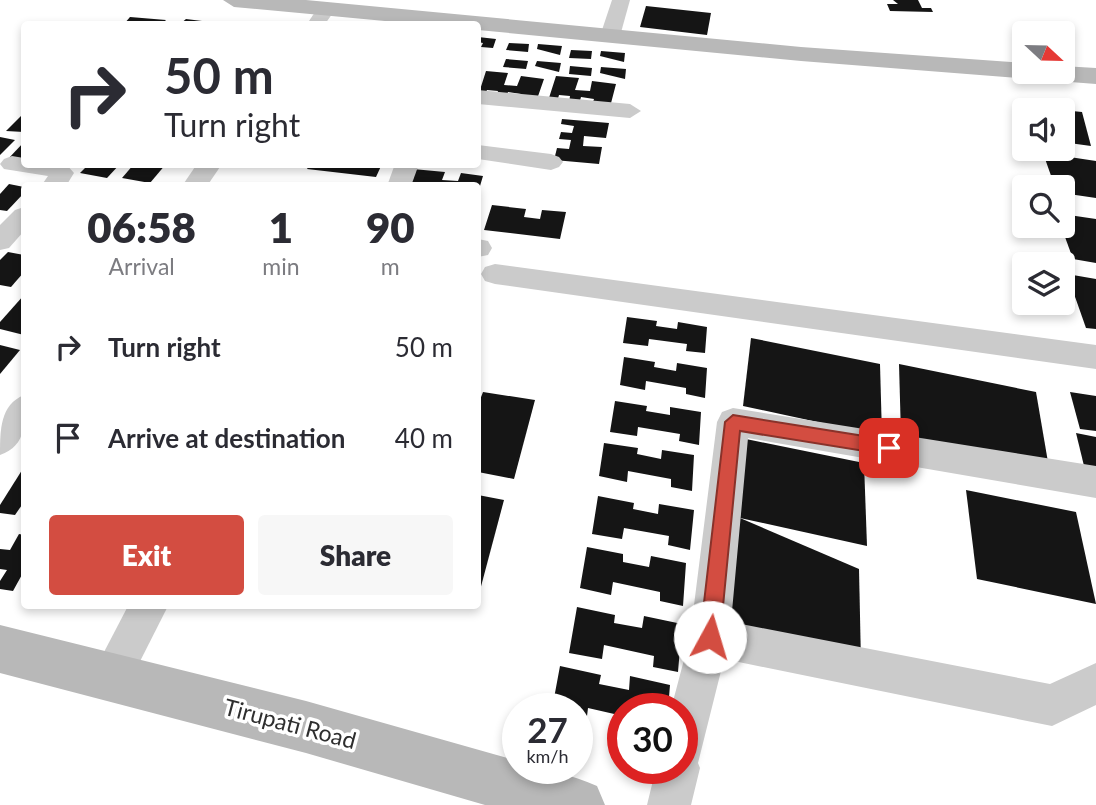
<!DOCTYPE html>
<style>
body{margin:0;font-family:Lato,sans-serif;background:#f7f7f7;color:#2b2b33;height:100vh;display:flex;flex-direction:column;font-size:26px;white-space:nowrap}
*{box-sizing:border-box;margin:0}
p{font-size:23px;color:#7c7c81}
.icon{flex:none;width:38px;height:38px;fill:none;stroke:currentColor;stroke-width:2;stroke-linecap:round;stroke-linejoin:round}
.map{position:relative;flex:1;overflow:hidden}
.panel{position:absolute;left:21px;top:182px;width:460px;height:427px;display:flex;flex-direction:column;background:#fff;border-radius:7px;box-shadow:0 4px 10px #0003}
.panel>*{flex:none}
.top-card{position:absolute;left:21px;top:21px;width:460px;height:147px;border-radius:7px;box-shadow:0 4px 10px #0003;background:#fff;color:#2b2b33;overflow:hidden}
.needle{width:46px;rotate:112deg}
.buttons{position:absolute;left:1012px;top:21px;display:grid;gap:14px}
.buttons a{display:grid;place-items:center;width:63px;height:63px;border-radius:7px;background:#fff;box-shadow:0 4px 10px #0003;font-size:35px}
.speed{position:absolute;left:502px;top:693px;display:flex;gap:14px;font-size:35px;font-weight:700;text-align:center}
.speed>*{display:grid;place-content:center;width:91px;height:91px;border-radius:50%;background:#fff;box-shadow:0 4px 10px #0003;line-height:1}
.speed small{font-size:18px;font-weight:400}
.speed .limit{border:10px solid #d22;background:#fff;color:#111}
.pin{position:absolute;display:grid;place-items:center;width:60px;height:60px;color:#fff;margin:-30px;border-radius:14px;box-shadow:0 4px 10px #0006}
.me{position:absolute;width:77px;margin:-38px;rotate:6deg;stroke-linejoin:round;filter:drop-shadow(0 0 5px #0008)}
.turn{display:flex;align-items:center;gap:24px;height:147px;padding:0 28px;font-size:32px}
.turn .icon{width:91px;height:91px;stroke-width:2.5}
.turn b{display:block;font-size:49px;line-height:60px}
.eta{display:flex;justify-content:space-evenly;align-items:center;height:119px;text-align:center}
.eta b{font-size:42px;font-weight:800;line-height:49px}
.primary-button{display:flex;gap:14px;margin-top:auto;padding:14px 28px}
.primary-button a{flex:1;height:80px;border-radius:7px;background:#d34d41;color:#fff;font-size:28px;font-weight:800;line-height:80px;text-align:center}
.primary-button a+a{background:#f7f7f7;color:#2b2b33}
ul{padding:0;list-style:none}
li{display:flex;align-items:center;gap:21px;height:91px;padding:0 28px}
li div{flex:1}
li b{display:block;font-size:26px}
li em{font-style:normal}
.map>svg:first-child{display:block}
</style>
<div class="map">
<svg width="1096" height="805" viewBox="0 0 1096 805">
<rect width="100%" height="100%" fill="#fff"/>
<!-- building -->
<g fill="#151515">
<path d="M893 0H918L922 8H931L933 12 890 11 887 4H898Z"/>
<path d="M646 6 711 13 707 35 640 27Z"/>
<path d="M130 17 166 20 162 24H124Z"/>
<path d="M186 19 218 23V24H180Z"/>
<path d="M478 37 496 39 493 48 481 47 483 43 478 42Z"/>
<path d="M509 43 529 44 528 52 506 50Z"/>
<path d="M538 44 562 46 560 55 537 49Z"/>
<path d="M571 50 592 51 591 59 569 58Z"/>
<path d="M601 51 625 53 624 62 600 56Z"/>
<path d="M506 59 528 61 526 69 503 67Z"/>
<path d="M537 61 561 63 559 72 535 66Z"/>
<path d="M570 66 592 68 591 76 569 74Z"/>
<path d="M601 67 626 69 625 79 600 73Z"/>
<path d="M486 71 508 73 504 85 517 86 521 76 544 79 536 102 518 100 521 94 508 92 506 99 496 97 498 91 487 90 484 97 478 96Z"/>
<path d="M556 76 579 78 575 90 590 91 592 81 616 84 610 107 592 105 594 99 581 97 579 104 569 103 570 96 559 95 557 102 548 101Z"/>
<path d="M1062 110 1082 112 1091 146 1062 142Z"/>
<path d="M24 113V132L6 131Z"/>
<path d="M562 119 609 123 606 138 584 136 583 146 602 147 599 164 554 160 557 148 569 149 571 140 559 139 561 132 572 133 574 126 561 124Z"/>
<path d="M0 137 15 140 0 155Z"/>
<path d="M24 142V161L8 159Z"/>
<path d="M1043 153 1096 161V198L1062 193V187H1055Z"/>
<path d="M89 164H120L107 178 80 173Z"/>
<path d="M134 164H166L150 183 122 178Z"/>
<path d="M310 164H382L376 177 307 169Z"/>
<path d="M413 169 445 172 442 180 458 181 461 173 483 176 480 186H406Z"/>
<path d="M9 184 24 187V193L7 211 0 210V194Z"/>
<path d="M492 205 526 209 524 217 540 219 542 210 566 212 560 239 484 230Z"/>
<path d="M1062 214 1096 219V263L1073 259 1061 226Z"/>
<path d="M8 252 24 255V272L11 287 0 285V260Z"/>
<path d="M1067 274 1096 279V329L1086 328Z"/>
<path d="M24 295V335L0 329V322Z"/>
<path d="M627 317 657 321 656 326 677 329 678 322 707 327 705 353 686 351 687 344 649 339 648 346 623 343Z"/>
<path d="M751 338 880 364 882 436 743 406Z"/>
<path d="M0 345 20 350 0 374Z"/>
<path d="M624 357 655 362 654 367 676 371 677 363 707 368 705 398 686 394V388L646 381 645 390 620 385Z"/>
<path d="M899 364 1036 392 1049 468 901 436Z"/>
<path d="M483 392 535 400 514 479 478 472V405Z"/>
<path d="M1070 392 1096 396V431L1080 429Z"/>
<path d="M615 401 647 406 646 411 670 415V407L701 412 699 445 679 441 680 434 638 427 637 436 610 432Z"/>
<path d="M1076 433 1096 437V475L1086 474Z"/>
<path d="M746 439 864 463 867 546 740 518Z"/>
<path d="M604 443 638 448 637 454 661 459 662 450 694 455 692 491 671 487V479L628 471 627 482 599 476Z"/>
<path d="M24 467V502L15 515 0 513V505Z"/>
<path d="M966 490 1076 512 1096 604 977 579Z"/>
<path d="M478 495 504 500 479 594H478Z"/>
<path d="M598 496 634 503 633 509 658 514 659 504 694 510 690 550 668 545 669 536 624 528 622 539 592 534Z"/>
<path d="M740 518 859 569 861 663 727 629Z"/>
<path d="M19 534 24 535V571L13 591 0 589V581L7 570 0 569V549L10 550Z"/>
<path d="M587 547 623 554V562L649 567 651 556 686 563 683 606 660 601V592L613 582 611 595 580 588Z"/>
<path d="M577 607 615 615 614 623 642 628 644 616 682 624 678 672 653 667 654 656 604 645 602 659 569 653Z"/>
<path d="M560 666 601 675 599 684 629 690 630 676 670 685 668 709H623V716L588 708 586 724 578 722V709H552Z"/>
</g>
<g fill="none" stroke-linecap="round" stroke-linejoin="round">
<!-- street -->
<g fill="#cbcbcb" fill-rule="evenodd">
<path d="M612 0H630L620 36 610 42 600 36Z"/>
<path d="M326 4 335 10 325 24H307L319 6Z"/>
<path d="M478 90 630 104 641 111 630 118 478 104Z"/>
<path d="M478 145 551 154 559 157 563 162 559 167 551 170 478 159Z"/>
<path d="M12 156 24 158V164H66L74 173 66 186H41L48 176 4 169 0 164 4 159Z"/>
<path d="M197 164H222L207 186H182Z"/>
<path d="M395 164H419L411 186H387Z"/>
<path d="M24 207V231L9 248 0 250V225L15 210Z"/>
<path d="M478 239 488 241 492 248 488 255 478 257Z"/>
<path d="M495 264 1096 345V369L495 284 485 281 481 274 485 267Z"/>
<path d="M24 395C26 420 27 446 0 455 0 430 0 405 24 395Z"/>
<path d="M733 408 1096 466V498L748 438 731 622 1050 684 1096 663V705L1052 726 724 659 698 763 700 768 691 805H647L656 768H682V709H671L690 637 717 422 722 412Z"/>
<path d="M128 606H168L125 691 111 697 97 691 91 677Z"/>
</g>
<!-- secondary -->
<g fill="#b8b8b8" fill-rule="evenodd">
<path d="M223 0H306L801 47 1024 63V72H1062V66L1096 68V84L801 61 478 30V24H417L234 7Z"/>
<path d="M0 625 306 701 518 761V768C547 768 571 775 597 786L605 805H485L306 753 0 673Z"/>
</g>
</g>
<!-- route -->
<path fill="#d34d41" stroke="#89322a" stroke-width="2" d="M733 415 889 440 897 448 889 455 740 431 720 637 717 644 710 647 703 644 700 637 725 422Z"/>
<g text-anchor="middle" stroke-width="7" stroke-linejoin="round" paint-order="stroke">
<!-- near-street labels -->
<g font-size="23" fill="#2e2e2e" stroke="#fff">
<text transform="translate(290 724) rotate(15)" y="8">Tirupati Road</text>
</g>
</g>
</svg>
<div class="buttons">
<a><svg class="needle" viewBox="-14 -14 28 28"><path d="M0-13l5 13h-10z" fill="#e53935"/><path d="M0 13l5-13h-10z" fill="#7c7c81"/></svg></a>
<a><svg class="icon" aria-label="sound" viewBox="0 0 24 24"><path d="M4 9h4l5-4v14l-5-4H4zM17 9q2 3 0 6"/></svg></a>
<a><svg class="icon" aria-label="search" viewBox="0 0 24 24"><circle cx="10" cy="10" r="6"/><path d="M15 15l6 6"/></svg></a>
<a><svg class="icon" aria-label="layers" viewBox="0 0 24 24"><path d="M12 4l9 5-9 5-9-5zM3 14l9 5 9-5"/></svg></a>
</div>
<div class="speed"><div>27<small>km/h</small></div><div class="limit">30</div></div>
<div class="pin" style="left:889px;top:448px;background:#d93025"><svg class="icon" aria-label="arrive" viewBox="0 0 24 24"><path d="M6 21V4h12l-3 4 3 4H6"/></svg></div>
<svg class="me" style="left:710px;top:637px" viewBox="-20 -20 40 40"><circle r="19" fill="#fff"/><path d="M0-13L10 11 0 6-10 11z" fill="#d34d41"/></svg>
<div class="top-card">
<div class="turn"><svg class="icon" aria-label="right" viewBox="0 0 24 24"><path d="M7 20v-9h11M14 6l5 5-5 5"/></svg><div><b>50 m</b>Turn right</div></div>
</div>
<section class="panel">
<div class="eta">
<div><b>06:58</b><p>Arrival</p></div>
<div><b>1</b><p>min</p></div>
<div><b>90</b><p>m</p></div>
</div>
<ul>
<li><svg class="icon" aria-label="right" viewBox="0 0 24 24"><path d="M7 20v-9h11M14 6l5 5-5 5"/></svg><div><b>Turn right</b></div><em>50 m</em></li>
<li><svg class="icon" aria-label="arrive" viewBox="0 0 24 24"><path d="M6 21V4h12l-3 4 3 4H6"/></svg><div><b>Arrive at destination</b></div><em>40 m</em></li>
</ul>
<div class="primary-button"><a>Exit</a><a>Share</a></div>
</section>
</div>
